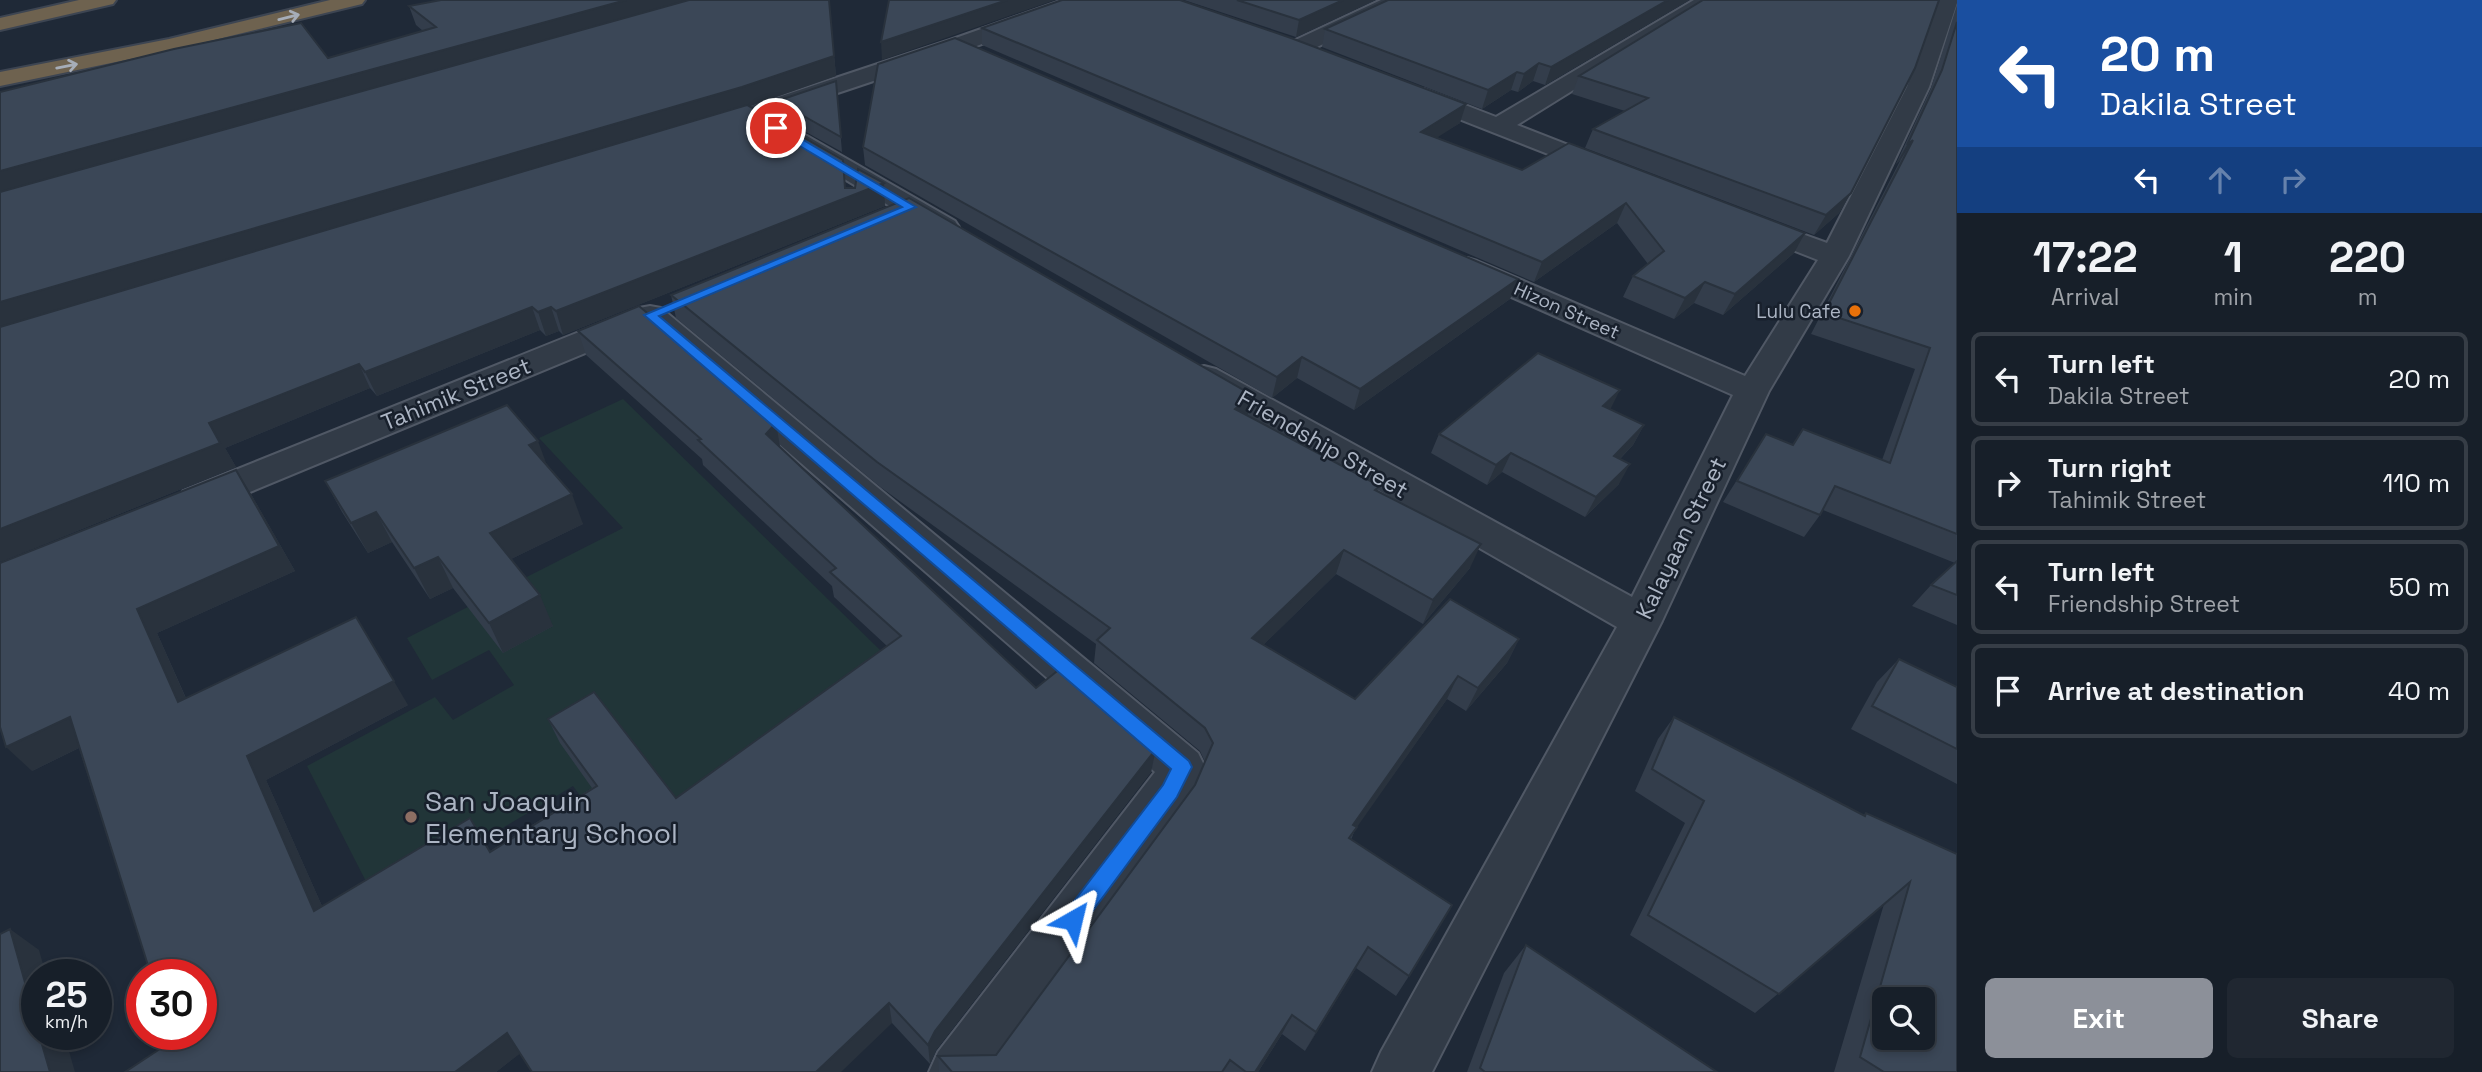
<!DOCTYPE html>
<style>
body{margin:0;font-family:"Space Grotesk",sans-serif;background:#202731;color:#f1f3f6;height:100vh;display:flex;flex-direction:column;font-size:26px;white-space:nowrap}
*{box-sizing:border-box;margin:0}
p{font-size:23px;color:#9ea2a8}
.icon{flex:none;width:38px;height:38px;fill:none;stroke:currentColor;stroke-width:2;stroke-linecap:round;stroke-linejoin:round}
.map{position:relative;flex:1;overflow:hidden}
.side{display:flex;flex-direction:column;background:#171f29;width:525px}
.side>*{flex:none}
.guide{background:#1a4fa0;color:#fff;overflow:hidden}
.tools{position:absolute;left:1872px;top:987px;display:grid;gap:14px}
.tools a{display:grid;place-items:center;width:63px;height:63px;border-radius:10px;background:#171f29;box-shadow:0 4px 10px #0003,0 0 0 2px #363d46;font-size:35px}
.speed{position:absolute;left:21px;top:959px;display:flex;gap:14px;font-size:35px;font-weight:700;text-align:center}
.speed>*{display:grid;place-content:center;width:91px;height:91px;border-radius:50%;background:#171f29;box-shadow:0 4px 10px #0003,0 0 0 2px #363d46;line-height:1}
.speed small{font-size:18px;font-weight:400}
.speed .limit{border:10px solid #d22;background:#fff;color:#111}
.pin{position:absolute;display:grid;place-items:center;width:60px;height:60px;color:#fff;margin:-30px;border:4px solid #fff;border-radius:50%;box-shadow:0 2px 7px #0007}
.me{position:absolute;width:77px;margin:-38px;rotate:37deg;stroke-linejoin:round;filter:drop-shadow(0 0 5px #0008)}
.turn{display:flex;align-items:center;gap:24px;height:147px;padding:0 28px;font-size:32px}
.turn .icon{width:91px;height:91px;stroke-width:2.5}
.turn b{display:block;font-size:49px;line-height:60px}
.lanes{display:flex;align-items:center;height:66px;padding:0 28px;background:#0003;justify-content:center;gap:35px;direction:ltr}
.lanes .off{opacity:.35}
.eta{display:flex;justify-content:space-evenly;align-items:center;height:119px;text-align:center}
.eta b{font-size:42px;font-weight:800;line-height:49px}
.cta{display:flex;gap:14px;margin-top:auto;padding:14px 28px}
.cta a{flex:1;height:80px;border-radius:10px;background:#8c9099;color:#fff;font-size:28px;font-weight:800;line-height:80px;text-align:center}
.cta a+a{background:#202731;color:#f1f3f6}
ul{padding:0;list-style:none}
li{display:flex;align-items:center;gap:21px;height:94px;margin:0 14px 10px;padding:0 14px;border:4px solid #363d46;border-radius:10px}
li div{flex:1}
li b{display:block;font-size:26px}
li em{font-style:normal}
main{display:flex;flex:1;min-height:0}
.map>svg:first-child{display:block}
</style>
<main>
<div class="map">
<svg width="1957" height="1072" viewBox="0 0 1957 1072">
<rect width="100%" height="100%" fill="#1f2937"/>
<!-- green -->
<path fill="#213538" d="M623 399 921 690 649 890 573 786 377 903 307 766 435 697 453 720 514 685 489 650 432 680 407 638 623 528 539 438Z"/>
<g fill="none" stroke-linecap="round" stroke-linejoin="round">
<defs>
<g id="street">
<path d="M1063 0H1092L1089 4 966 50 721 132 712 134 703 132 700 127 703 122 950 40Z"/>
<path d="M1381 0H1407L1404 4 1305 53H1289L1286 48 1289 43Z"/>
<path d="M1694 0H1718L1517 125 1617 164 1621 169 1617 174 1608 177 1599 174 1408 99 1404 94 1408 89H1424L1496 117Z"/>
<path d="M1938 0H1957V3L1929 87 1849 256 1769 391 1662 621 1432 1072H1372L1381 1052 1617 627 1192 383 1188 376 1192 369 1204 366 1216 369 1632 597 1733 395 1457 273 1452 267 1457 261 1467 258 1477 261 1745 376 1818 260 1742 230 1738 224 1742 218 1752 216 1827 243 1907 87Z"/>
<path d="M798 134 807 136 955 221 959 227 955 233 945 235 935 233 789 146 786 141 789 136Z"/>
<path d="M650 306 661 308 1198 753 1205 767 1187 806 993 1072H929L938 1052 1155 772 644 326 641 330 209 509 196 513 183 509 177 500 183 491 619 316 635 315 639 308Z"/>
</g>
<g id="highway">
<path d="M79 0H116L113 4 0 30V18Z"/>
<path d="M330 0H365L362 4 169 51 0 86V72L169 39Z"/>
</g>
</defs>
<!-- street casing -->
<use href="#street" stroke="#505865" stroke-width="4"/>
<!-- highway casing -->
<use href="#highway" stroke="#3d4552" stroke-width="4"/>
<!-- street -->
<use href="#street" fill="#323b47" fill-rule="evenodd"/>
<!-- highway -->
<use href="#highway" fill="#6e624f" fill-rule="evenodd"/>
</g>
<!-- wall -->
<g fill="#333d4b">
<path d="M435 0H829L836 76 750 106 845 188 885 206 563 335 559 331 546 336 540 330 377 396 370 388 225 448 236 467 0 562 328 58 423 31 416 25 409 6 435 1Z"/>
<path d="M1184 0H1375L1296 37Z"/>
<path d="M1388 0H1689L1545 85 1533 81 1518 92 1511 90 1482 109 1322 47 1325 29Z"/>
<path d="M1703 0 1851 193 1839 213 1814 235 1585 148 1593 129 1625 111 1572 94 1579 76Z"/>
<path d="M1957 5V625L1912 606 1931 585 1955 563 1823 510 1820 515 1804 537 1723 502 1766 434 1792 445 1803 429 1882 460 1915 369 1811 334 1901 159 1896 164 1931 88Z"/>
<path d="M982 28 1460 123 1436 137 1522 170 1794 253 1723 315 1694 303 1674 319 1623 297 1633 276 1648 264 1617 223 1534 282 982 45Z"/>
<path d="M836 81 842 152 779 117 777 101Z"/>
<path d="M863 147 1518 279 1510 299 1354 410 1297 378 1272 398 865 165Z"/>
<path d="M671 295 1247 415 1380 486 1378 491 1470 568 1423 624 1336 574 1263 645 1355 699 1519 639 1507 663 1466 711 1447 699 1356 827 1351 840 1409 976 1396 996 1356 968 1305 1051 1282 1034 1258 1072H939L938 1056 996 1055 1195 785 1205 762 1200 751 1094 663 1096 644 879 486 676 318Z"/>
<path d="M578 331 776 423 780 447 1036 688 1156 749 1151 772 936 1050 930 1064 892 1023 520 1053 496 1072H125L172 1041 79 748 32 771 236 470 251 494 295 571 157 633 186 698 408 705 266 780 322 906 490 851 592 788 560 743 548 719 676 798 887 646 834 597 832 586 703 465 702 459 586 355Z"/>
<path d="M1610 409 1644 425 1633 445 1620 459 1619 484 1585 517 1502 472 1487 485 1431 453 1439 434Z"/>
<path d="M547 466 583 524 511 559 553 626 503 653 453 588 430 599 392 542 368 553 342 512 325 481Z"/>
<path d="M1899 659 1957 687V784L1851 729 1877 682Z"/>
<path d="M1674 717 1863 815 1866 813 1957 854V1072H1834L1884 904 1755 1013 1630 935 1685 823 1635 791 1658 739Z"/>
<path d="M1526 945 1717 1072H1467L1504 973Z"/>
</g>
<!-- shaded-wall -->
<g fill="#29323d">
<path d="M626 0H697L0 197V171Z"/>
<path d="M829 0 836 76 745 108 0 331V302Z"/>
<path d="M1007 0H1055L882 60 881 42Z"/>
<path d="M1343 0H1375L1296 37 1299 20Z"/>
<path d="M1668 0H1689L1545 85 1551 67Z"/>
<path d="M1539 63 1533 81 1518 92 1524 74Z"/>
<path d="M1517 72 1511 90 1482 109 1488 90Z"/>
<path d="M1466 104 1460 123 1416 151 1421 132Z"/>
<path d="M1913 140 1901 159 1896 164 1907 145Z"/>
<path d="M884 183 885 206 563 335 556 311Z"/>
<path d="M1851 193 1839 213 1814 235 1826 215Z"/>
<path d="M1626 203 1617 223 1534 282 1542 262Z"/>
<path d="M1805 233 1794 253 1723 315 1735 294Z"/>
<path d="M1518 279 1510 299 1354 410 1360 389Z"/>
<path d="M1705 282 1694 303 1674 319 1685 298Z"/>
<path d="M532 307 540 330 377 396 365 372Z"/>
<path d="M551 307 559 331 546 336 538 312Z"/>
<path d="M1302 357 1297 378 1272 398 1277 377Z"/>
<path d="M359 364 370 388 225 448 236 467 0 562V529L209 423Z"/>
<path d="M1620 390 1610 410 1603 406Z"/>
<path d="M1252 395 1247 418 1235 409Z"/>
<path d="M776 423 780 447 766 434Z"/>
<path d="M1644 425 1633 445 1603 476 1614 456Z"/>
<path d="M538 441 549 471 529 445Z"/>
<path d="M1511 453 1502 472 1487 485 1496 465Z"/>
<path d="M1630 464 1619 484 1585 517 1596 497Z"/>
<path d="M236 470 251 494 295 571 157 633 198 726 178 702 137 609Z"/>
<path d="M572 494 583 524 503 563 490 533Z"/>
<path d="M376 512 392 542 368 553 351 523Z"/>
<path d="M1481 544 1470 568 1423 624 1433 600Z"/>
<path d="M1344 550 1336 574 1246 662 1252 638Z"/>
<path d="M438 557 453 588 430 599 414 568Z"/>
<path d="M540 595 553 626 503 653 489 623Z"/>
<path d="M356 617 408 705 266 780 334 933 314 911 247 756Z"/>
<path d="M1519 639 1507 663 1466 711 1478 688Z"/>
<path d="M1458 676 1447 699 1343 847 1353 825Z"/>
<path d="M70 717 93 741 32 771 6 747Z"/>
<path d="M1156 749 1151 772 936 1050 930 1064 928 1045 935 1031Z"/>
<path d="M10 929 39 950 46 975H37V1025Z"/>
<path d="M1368 947 1356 968 1305 1051 1316 1032Z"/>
<path d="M889 1003 892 1023 841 1072H816Z"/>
<path d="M1292 1015 1282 1034 1258 1072H1255Z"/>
<path d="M507 1033 522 1052 496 1072H455Z"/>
<path d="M39 1034H64L75 1072H50Z"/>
</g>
<!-- building -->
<g fill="#3b4757" stroke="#29323d" stroke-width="2" fill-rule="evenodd">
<path d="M441 0H626L0 171V92L174 49 301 23 328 58 436 27 409 6Z"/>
<path d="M689 0H829L834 56 742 87 0 302V192Z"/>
<path d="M889 0H1007L881 42Z"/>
<path d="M1062 0H1180L1291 38 1466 104 1421 132 1522 170 1569 143 1805 233 1735 294 1705 282 1685 298 1633 276 1664 251 1626 203 1542 262 982 28Z"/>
<path d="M1237 0H1343L1299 20Z"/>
<path d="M1388 0H1668L1551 67 1539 63 1524 74 1517 72 1488 90 1325 29Z"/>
<path d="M1703 0H1939L1915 68 1851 193 1826 215 1593 129 1648 98 1579 76Z"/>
<path d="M1957 22V534L1835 486 1820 515 1737 481 1766 434 1793 445 1803 429 1890 463 1930 348 1824 313 1913 140 1907 145 1942 70Z"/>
<path d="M955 38 1518 279 1360 389 1302 357 1277 377 863 147 878 64Z"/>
<path d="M836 81 841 137 777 101Z"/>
<path d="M747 105 843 160 845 188H855L858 169 884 183 556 311 551 307 538 312 532 307 365 372 359 364 209 423 220 443 0 529V327Z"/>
<path d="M909 198 1252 395 1235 409 1380 486 1375 490 1481 544 1433 600 1344 550 1252 638 1355 699 1450 599 1519 639 1478 688 1458 676 1353 825 1357 827 1349 838 1452 905 1409 976 1368 947 1316 1032 1292 1015 1255 1072H1246L1230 1060 1222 1072H952L938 1056 996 1055 1195 785 1213 743 1205 728 1097 640 1110 628 877 462 671 295Z"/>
<path d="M639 306 776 423 766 434 1036 688 1061 668 1156 749 935 1031 928 1045 889 1003 816 1072H532L507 1033 455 1072H125L172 1041 169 1034H201V975H151L70 717 6 747 0 727V563L236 470 279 546 137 609 178 702 356 617 394 681 247 756 314 911 470 818 490 852 597 786 548 719 594 692 676 798 901 636 830 572 836 568 698 440 701 439 578 331Z"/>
<path d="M1538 353 1620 390 1603 406 1644 425 1614 456 1630 464 1596 497 1511 453 1496 465 1439 434Z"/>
<path d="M507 405 538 441 529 445 572 494 490 533 540 595 489 623 438 557 414 568 376 512 351 523 325 481Z"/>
<path d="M1957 561V595L1931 585Z"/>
<path d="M1899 659 1957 687V749L1872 706Z"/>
<path d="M1674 717 1865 816 1866 813 1957 854V1072H1884L1860 1057 1910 882 1779 994 1648 915 1704 801 1652 769ZM1885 999H1923V1038H1885Z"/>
<path d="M10 929 37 1025V1034H39L50 1072H0V934Z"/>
<path d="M1526 945 1717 1072H1485L1480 1068Z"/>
</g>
<!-- one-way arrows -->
<defs><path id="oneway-shaft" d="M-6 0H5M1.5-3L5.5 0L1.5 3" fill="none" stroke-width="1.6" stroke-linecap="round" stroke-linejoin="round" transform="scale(1.75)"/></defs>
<g stroke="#a6adb8">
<use href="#oneway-shaft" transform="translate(289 17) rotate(-14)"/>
<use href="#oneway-shaft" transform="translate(67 66) rotate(-11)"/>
</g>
<!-- route -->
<path fill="#1a73e8" stroke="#114b97" stroke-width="2" d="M773 126H780L916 207 659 316 1189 761 1192 767 1177 797 1080 928 1073 931 1065 928 1062 920 1065 913 1163 785 1171 769 644 315 902 207 773 130Z"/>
<!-- markers -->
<circle fill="#e8710a" stroke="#18202c" stroke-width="2.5" cx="1855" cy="311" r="7"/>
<circle fill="#8d6e63" stroke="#18202c" stroke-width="2.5" cx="411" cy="817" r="7"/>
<g text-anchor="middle" stroke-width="5" stroke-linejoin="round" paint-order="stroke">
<!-- far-street labels -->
<g font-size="19" fill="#acb5c4" stroke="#18202c">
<text transform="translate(1567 310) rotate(24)" y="7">Hizon Street</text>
</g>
<!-- far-poi labels -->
<g font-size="19" fill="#acb5c4" stroke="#18202c" text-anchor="end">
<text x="1841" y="318">Lulu Cafe</text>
</g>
<!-- street labels -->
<g font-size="23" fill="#acb5c4" stroke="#18202c">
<text transform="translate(456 394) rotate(-22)" y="8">Tahimik Street</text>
<text transform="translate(1323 444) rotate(30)" y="8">Friendship Street</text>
<text transform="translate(1681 538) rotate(-64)" y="8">Kalayaan Street</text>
</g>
<!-- near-poi labels -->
<g font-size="28" fill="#acb5c4" stroke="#18202c" text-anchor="start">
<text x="425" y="811">San Joaquin<tspan x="425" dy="32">Elementary School</tspan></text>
</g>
</g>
</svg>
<div class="tools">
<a><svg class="icon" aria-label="search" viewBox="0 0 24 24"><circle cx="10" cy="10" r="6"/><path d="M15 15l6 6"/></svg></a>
</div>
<div class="speed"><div>25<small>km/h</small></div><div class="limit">30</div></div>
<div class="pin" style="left:776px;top:128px;background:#d93025"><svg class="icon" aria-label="arrive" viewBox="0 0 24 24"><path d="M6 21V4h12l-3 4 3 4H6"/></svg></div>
<svg class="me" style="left:1073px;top:920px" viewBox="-20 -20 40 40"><path d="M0-17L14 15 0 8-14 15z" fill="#1a73e8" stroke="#fff" stroke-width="4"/></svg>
</div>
<section class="side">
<div class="guide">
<div class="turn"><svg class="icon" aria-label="left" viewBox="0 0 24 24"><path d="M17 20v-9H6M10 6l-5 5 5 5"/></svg><div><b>20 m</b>Dakila Street</div></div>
<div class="lanes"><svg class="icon" aria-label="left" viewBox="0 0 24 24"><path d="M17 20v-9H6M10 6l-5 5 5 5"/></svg><svg class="icon off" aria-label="ahead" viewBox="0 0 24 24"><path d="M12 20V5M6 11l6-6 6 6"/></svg><svg class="icon off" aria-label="right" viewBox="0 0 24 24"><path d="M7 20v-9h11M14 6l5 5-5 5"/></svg></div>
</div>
<div class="eta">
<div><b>17:22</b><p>Arrival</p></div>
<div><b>1</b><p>min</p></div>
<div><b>220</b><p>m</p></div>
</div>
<ul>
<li><svg class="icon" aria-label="left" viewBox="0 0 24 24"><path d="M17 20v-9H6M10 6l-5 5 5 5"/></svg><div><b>Turn left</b><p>Dakila Street</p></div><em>20 m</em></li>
<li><svg class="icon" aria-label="right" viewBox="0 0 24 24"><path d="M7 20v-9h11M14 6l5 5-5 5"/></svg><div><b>Turn right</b><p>Tahimik Street</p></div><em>110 m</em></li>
<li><svg class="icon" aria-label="left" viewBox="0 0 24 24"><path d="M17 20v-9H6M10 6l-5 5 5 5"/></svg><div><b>Turn left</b><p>Friendship Street</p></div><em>50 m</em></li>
<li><svg class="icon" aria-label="arrive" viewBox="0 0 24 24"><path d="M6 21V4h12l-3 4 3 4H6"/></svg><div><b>Arrive at destination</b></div><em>40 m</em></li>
</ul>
<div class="cta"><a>Exit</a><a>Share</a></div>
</section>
</main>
